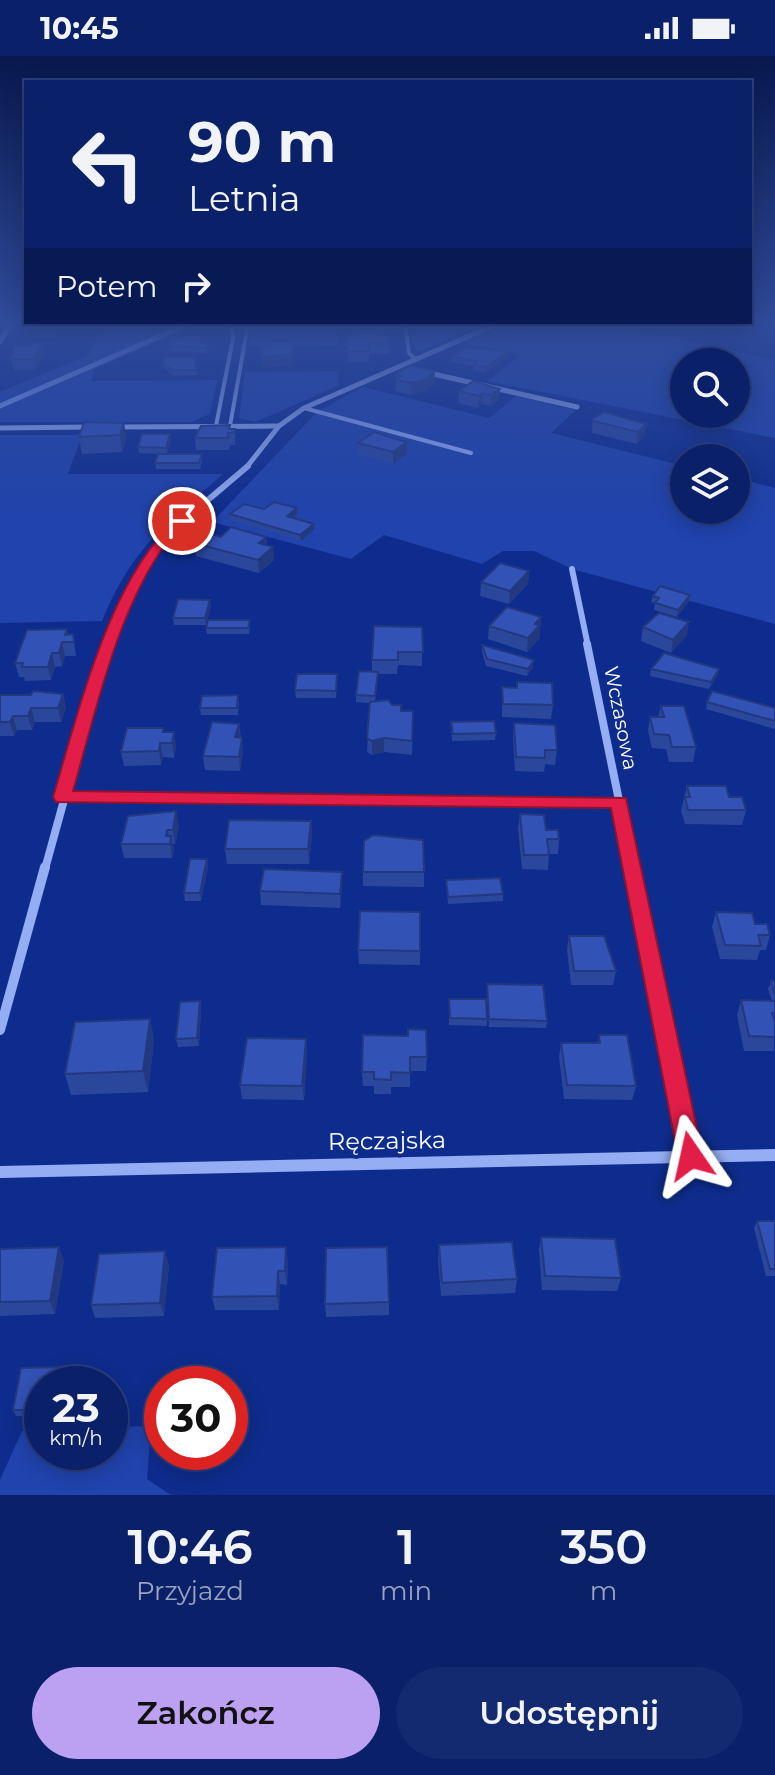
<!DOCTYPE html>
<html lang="pl">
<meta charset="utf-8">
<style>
body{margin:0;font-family:Montserrat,sans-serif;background:#132970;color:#f1f3f6;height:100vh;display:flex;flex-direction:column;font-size:30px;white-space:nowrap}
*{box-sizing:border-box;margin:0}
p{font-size:26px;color:#99a3c1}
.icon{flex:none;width:44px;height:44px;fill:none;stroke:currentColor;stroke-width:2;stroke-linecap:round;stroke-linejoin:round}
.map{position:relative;height:1439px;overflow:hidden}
.sheet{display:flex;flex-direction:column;background:#0a216a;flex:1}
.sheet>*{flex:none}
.top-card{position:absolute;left:24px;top:24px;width:728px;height:244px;border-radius:0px;box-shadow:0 4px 20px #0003,0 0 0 2px #2a3e7e;background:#0a216a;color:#f1f3f6;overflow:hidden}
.controls{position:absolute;left:670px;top:292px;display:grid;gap:16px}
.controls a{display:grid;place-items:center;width:80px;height:80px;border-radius:50%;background:#0a216a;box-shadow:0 4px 20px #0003,0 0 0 2px #2a3e7e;font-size:40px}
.speed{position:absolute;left:24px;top:1310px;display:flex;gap:16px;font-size:40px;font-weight:700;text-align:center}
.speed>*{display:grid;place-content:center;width:104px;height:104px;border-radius:50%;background:#0a216a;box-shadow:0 4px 20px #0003,0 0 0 2px #2a3e7e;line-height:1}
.speed small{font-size:20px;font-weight:400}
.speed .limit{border:12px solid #d22;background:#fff;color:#111}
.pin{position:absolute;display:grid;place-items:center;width:68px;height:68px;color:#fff;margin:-34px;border:4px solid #fff;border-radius:50%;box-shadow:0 2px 8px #0007}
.me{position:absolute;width:88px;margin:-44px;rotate:349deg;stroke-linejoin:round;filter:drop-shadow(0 0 6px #0008)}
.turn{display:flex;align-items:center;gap:28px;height:168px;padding:0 32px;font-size:36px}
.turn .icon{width:104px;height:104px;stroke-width:2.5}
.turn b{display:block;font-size:56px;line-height:68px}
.then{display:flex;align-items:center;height:76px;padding:0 32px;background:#0003;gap:16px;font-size:30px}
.eta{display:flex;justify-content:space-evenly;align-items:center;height:136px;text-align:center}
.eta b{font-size:48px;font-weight:600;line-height:56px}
.cta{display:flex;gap:16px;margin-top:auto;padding:16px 32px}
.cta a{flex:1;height:92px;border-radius:48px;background:#bca0f2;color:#111;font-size:32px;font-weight:600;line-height:92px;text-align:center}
.cta a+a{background:#132970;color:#f1f3f6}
.status{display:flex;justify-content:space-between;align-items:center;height:56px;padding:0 40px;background:#0a216a;direction:ltr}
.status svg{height:22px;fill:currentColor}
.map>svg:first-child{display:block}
</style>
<div class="status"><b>10:45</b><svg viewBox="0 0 49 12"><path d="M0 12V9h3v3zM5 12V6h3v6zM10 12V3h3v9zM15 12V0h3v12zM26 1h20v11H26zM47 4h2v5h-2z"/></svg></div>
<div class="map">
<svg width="775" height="1439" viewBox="0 0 775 1439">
<rect width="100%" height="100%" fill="#0e2c8d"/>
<!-- green -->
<g fill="#2043ac" fill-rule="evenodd">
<path d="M102 268H199L95 313 91 325 217 324 210 358 191 366H0V336L89 299Z"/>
<path d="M253 268H397L399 278H338V290L249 291Z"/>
<path d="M411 268H475L476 271 419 295 415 294Z"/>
<path d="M512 268H609L775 304V382L487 325 521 299 464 286ZM684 306H736V358H684Z"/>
<path d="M338 315 339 329 256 366 239 362 245 316Z"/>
<path d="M363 331 489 362 516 340 576 354 551 377 684 410V454H736V422L775 432V568L572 513 534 495H503L482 508 384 479 351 503 212 466 318 355Z"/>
<path d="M0 379H82L68 418H223C164 470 133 490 102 565L0 567Z"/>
<path d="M151 1370 147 1423 171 1439H0V1424L22 1375 42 1374V1396H110V1371Z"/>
</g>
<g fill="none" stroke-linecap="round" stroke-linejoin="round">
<!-- stream -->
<path stroke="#86a4f7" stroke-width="5" d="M0 350 188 268"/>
<!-- service -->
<g stroke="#95adf3" stroke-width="4">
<path d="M405 268 409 297 414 302"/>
<path d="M304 352 471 397"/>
<path d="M216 370 233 282 232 272 226 268"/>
<path d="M230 370 248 268"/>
</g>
<!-- minor-far4 -->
<g stroke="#95adf3" stroke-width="5">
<path d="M0 286 10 268"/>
<path d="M425 316 577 351"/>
<path d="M116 371 279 370"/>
<path d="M0 372 90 371"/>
<path d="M246 412 279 370 304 352 497 268"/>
</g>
<!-- minor-far3 -->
<g stroke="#95adf3" stroke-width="6">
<path d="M572 513 588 590"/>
<path d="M110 590 133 531 163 482 248 410"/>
</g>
<!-- minor-far2 -->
<g stroke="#95adf3" stroke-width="8">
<path d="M587 588 633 813"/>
<path d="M62 741 619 746"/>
<path d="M45 813 96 628 111 588"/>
</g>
<!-- minor-far1 -->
<g stroke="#95adf3" stroke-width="10">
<path d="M632 811 689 1092"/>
<path d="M0 974 45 811"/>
</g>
<!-- minor -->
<g stroke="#95adf3" stroke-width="12">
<path d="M689 1090 691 1100"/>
<path d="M0 1116 775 1099"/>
</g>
</g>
<!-- wall -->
<g fill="#2b479c">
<path d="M37 268H64L65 271 60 282H36L33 271Z"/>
<path d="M347 276 388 279 389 298H369V306H348Z"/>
<path d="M202 279V287L208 292 207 297 169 295 168 290Z"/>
<path d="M42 287 44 298 35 314H14L11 303Z"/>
<path d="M508 295 507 301 485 317 473 314 474 310 452 306V301Z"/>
<path d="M163 307 197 314 198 319 173 320 164 312Z"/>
<path d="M397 316 434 327 427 334 411 339 395 335Z"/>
<path d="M500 333 499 344 491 350 482 348 478 352 458 347 459 335Z"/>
<path d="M593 362 646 368 644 380 637 388 592 377Z"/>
<path d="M124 367 126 384 122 396 82 398 79 381Z"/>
<path d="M230 369V373H235V389H230L229 394H196L195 382Z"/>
<path d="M171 384 167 398H202V404L200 413H156L155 407 160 398 139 397 138 391Z"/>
<path d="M407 386V398L393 408 358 399V387Z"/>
<path d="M297 452V459L293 462 314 474 301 485 230 464V458L264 453Z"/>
<path d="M221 481H266L267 489 273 491 274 504 259 517 196 500 194 487Z"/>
<path d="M529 515 528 528 509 548 480 540 481 526Z"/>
<path d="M690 539 689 545 677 561 654 554 655 547 651 546 653 540Z"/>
<path d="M211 550 206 569H174L173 562Z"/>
<path d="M541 561 539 583 527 596 488 583 489 570Z"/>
<path d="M250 571 249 578H207L206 572Z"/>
<path d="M422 571V610L398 609 397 618H378L375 646 392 649 401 655H413L412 699 384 696 372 699 367 696 370 647 356 646V639L372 616V604Z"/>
<path d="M643 571 687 579 671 597 641 585Z"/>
<path d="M67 573 68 579 73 578 76 600H65L62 610 55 611 51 624 25 625 24 621H19L15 607Z"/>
<path d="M482 589 533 611 527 620 486 610 482 596Z"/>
<path d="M651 613H719L717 620 709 633 650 620Z"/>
<path d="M337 625 336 642H296L295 634Z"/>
<path d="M502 631 517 632 553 649 551 663 502 661Z"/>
<path d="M63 638 66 652 61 666H35L32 674H17L14 680H0V639Z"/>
<path d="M239 646 238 659H201L200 652Z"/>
<path d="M707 646 775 652V673L706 653Z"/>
<path d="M661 650 696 691 693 706H669L666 693 652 692 648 675 650 661H658Z"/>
<path d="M451 666 496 677 495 684 452 685Z"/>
<path d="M514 667 557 694 555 709 545 708 544 716 515 715 513 681Z"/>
<path d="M239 668 243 696 240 715 205 714 203 700Z"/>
<path d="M164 676 176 690 174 702 163 701 161 709 124 710 121 696Z"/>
<path d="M687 730 729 741 746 754 742 769 685 768 681 755Z"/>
<path d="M520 758 559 783 558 798H549L548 814 522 813 518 773Z"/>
<path d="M311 765 312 780 309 808H227L225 793Z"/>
<path d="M179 770 175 788H173L174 794 172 802H124L121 788Z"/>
<path d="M207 803 208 811 201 845H185L184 837Z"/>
<path d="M342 816V830L340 852 261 849 260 835Z"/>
<path d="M363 816H424V831L363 830Z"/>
<path d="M446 824 503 838V845L448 848Z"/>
<path d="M716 856 755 868 770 879 766 894H760L757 904 720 903 712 871Z"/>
<path d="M569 880 616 915 613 929H571L567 894Z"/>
<path d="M358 894 420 895V909L359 908Z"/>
<path d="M771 925H775L774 995H744L737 959 741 944 772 945 768 933Z"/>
<path d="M487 928 547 965 546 972 489 971Z"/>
<path d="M449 950 487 963V970L449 969Z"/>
<path d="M201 952 199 990 178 991 176 983Z"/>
<path d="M150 963 154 984 148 1036 71 1039 65 1018Z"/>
<path d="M599 979 636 1030 632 1044 564 1043 559 1001 561 987H598Z"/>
<path d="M408 980 427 1001 426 1015H410V1031H391V1038H374V1030H363L362 1016Z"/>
<path d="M306 983 307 998 304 1044 242 1043 240 1029Z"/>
<path d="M757 1165H775V1220H766L754 1172Z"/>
<path d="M541 1181 621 1222 617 1235 542 1234 539 1194Z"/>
<path d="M439 1189 517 1223 515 1237 441 1240 438 1203Z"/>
<path d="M0 1193 64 1205 55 1258 0 1260Z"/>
<path d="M288 1205 287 1229 280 1228 279 1254H215L212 1241Z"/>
<path d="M169 1209 164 1260 95 1262 91 1249Z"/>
<path d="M389 1246V1259L326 1261 325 1248Z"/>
<path d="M66 1311 69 1317 67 1328H42V1360H16L13 1354 21 1312Z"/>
</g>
<!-- shaded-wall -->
<g fill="#23397f">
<path d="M59 268H64L65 271 60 282 58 271Z"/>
<path d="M293 285V309L262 312V301Z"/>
<path d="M42 287 44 298 35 314 33 303Z"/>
<path d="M508 295 507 301 485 317 486 311Z"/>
<path d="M435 315 434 327 427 334 411 339V327Z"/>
<path d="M500 333 499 344 491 350V339Z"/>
<path d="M483 337 482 348 478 352 479 340Z"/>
<path d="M124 367 126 384 122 396 120 379Z"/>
<path d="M646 368 644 380 637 388 638 376Z"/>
<path d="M170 378 171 384 167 398 166 392Z"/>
<path d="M407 386V398L393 408V396Z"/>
<path d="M297 452V459L287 467V460Z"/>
<path d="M314 468V474L301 485 300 479Z"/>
<path d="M266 481 267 494 259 487Z"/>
<path d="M273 491 274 504 259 517 258 504Z"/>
<path d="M529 515 528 528 509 548 510 535Z"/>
<path d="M690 539 689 545 677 561 678 554Z"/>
<path d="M210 544 211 550 206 569 205 562Z"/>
<path d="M541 561 539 583 527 596 528 582 535 568Z"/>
<path d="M689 566 687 579 671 597 673 584Z"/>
<path d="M62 586 65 600 62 610 59 597Z"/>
<path d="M52 597 55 611 51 624 48 611Z"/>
<path d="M534 604 533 611 527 620 528 613Z"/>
<path d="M719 613 717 620 709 633 711 626Z"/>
<path d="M63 638 66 652 61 666 58 652Z"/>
<path d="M31 652 35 666 32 674 28 660Z"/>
<path d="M13 660 17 674 14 680 10 666Z"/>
<path d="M239 668 240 682 235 681Z"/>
<path d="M174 676 176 690 174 702 172 687Z"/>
<path d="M242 682 243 696 240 715 239 701Z"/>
<path d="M384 682V696L372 699V685Z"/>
<path d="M160 687 163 701 161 709 159 695Z"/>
<path d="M176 755 179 770 175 788 173 774Z"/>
<path d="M311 765 312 780 309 808 308 793Z"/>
<path d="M167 774 170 787 171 780 174 794 172 802 170 788 166 780Z"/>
<path d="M207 803 208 811 201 845 200 837Z"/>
<path d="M342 816V830L340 852V838Z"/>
<path d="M200 945 201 952 199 990 197 982Z"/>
<path d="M150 963 154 984 148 1036 143 1015Z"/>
<path d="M306 983 307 998 304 1044 302 1030Z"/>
<path d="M59 1191 64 1205 55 1258 50 1245Z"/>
<path d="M286 1191 288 1205 287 1229 285 1215Z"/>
<path d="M165 1195 169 1209 164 1260 160 1247Z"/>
<path d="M278 1215 280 1228 279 1254 277 1240Z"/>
<path d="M66 1311 69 1317 67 1328H63Z"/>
</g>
<!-- building -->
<g fill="#3252b5" stroke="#23397f" stroke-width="2">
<path d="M37 268H59L58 271H33Z"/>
<path d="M347 276 388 279 389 288 368 287 369 295H348Z"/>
<path d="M202 279 200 287H208L207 292 168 290 171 281Z"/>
<path d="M270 285H293L292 298 262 301 263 290H269Z"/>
<path d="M42 287 33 303H11L15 290Z"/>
<path d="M464 292 508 295 486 311 474 309 478 305 452 301Z"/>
<path d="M165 301H195L197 314H172L163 307Z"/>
<path d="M411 310 435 315 427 323 411 327 396 324 401 320 396 319 400 316H397Z"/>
<path d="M473 325 500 333 491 339 483 337 479 340 459 335Z"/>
<path d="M604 356 646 368 638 376 593 365V362Z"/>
<path d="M84 366 124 367 120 379 79 381Z"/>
<path d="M230 369 229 373H235L234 377H228V382H195L201 370Z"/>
<path d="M374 376 407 386 393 396 358 387Z"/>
<path d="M142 378H170L166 392 138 391Z"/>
<path d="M158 398H202L199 407H155Z"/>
<path d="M274 446 297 452 287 460 314 468 300 479 230 458 244 448 264 453Z"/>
<path d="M231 471 266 481 259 487 273 491 258 504 194 487 207 477 221 481Z"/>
<path d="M500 507 529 515 510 535 481 526Z"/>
<path d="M660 530 690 539 678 554 655 547 659 542 653 540Z"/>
<path d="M178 543 210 544 205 562H173Z"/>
<path d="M507 551 541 561 535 568 540 569 528 582 489 570Z"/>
<path d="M659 557 689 566 673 584 643 571Z"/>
<path d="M208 564H250L248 572H206Z"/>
<path d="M374 570 422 571 423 596H398V604H372Z"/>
<path d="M67 573 65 579 73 578 74 586H62L59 597H52L48 611H22L23 607H15L27 574Z"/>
<path d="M482 589 534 604 528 613 487 603Z"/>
<path d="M664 597 719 613 711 626 651 613Z"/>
<path d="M359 615 378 616 375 640 356 639Z"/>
<path d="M297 618H337L336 635 295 634Z"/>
<path d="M517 626 552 627 553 649 503 648 502 631 517 632Z"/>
<path d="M33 635 63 638 58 652H31L28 660H13L10 666H0V639H31Z"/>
<path d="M712 635 775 652V665L707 646Z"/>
<path d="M238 639 237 652H200L202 640Z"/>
<path d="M388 644 392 649H401V655H413L412 685 384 682 372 685 367 682 370 646Z"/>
<path d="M661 650H684L696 691H672L669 679 654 678 650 661H664Z"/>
<path d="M494 665 496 677 453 678 451 666Z"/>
<path d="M212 666 239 668 235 681 242 682 239 701 203 700Z"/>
<path d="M514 667 555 669 557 694H545V702L516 701Z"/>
<path d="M127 672H163V676H174L172 687H160L159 695 121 696Z"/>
<path d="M687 730H726L729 741H742L746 754H688L685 741H690Z"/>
<path d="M176 755 173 774H167L166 780H171L170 788H121L128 760Z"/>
<path d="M520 758 544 759 546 774H558L559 783H547L549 799H524Z"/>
<path d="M229 764 311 765 308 793H225Z"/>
<path d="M373 779 423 784 424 816H363L364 785Z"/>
<path d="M190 803H207L200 837H184Z"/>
<path d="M264 813 342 816 340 838 260 835Z"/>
<path d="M500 822 503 838 448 841 446 824Z"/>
<path d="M360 855 420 856V895L358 894Z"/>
<path d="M716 856 752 857 755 868H767L770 879H758L761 890 725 889Z"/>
<path d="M569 880H604L616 915H574Z"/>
<path d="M771 925H775V939Z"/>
<path d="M487 928 543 929 547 965 489 963Z"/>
<path d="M449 943H486L487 963 450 962Z"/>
<path d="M741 944 775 945V957H772L775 966V981L749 980Z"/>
<path d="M200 945 197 982 176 983 180 946Z"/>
<path d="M150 963 143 1015 65 1018 75 966Z"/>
<path d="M408 973 426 974 427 1001H410V1017L391 1016V1024L374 1023V1016H362L363 979 408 980Z"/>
<path d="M599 979H627L636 1030 567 1029 561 987H600Z"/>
<path d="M247 982 306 983 302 1030 240 1029Z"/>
<path d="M757 1165H775V1213H770Z"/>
<path d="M541 1181 615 1183 621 1222 545 1220Z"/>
<path d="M512 1186 517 1223 442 1227 439 1189Z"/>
<path d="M59 1191 50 1245 0 1246V1193Z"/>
<path d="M286 1191 285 1215H278L277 1240 212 1241 217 1192Z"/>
<path d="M387 1191 389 1246 325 1248 326 1192Z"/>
<path d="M165 1195 160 1247 91 1249 99 1198Z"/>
<path d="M66 1311 63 1328H42V1354H13L21 1312Z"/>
</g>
<!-- sky -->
<linearGradient id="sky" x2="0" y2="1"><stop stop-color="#08184e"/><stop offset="0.57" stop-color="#304b9a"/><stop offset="1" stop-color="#304b9a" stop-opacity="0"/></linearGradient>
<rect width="775" height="469" fill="url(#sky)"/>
<!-- route -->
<path fill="#e11d48" stroke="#92132f" stroke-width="2" d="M178 462 189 465C183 473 173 478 167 486 117 554 96 655 73 735L626 742 703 1100 699 1108 691 1111 682 1108 678 1100 611 752 56 746 53 741C79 655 109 522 178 462Z"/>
<g text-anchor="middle" stroke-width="8" stroke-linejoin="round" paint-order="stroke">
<!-- street labels -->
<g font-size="20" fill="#fff" stroke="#0e2c8d">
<text transform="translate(621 662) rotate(79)" y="7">Wczasowa</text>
</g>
<!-- near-street labels -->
<g font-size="24" fill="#fff" stroke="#0e2c8d">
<text transform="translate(387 1085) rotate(-1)" y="8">Ręczajska</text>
</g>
</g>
</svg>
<div class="controls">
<a><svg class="icon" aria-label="search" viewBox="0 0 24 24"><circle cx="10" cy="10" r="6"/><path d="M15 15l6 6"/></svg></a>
<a><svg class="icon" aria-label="layers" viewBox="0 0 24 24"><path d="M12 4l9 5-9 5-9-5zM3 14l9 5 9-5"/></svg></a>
</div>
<div class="speed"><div>23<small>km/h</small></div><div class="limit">30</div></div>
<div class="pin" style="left:182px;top:465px;background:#d93025"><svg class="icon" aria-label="arrive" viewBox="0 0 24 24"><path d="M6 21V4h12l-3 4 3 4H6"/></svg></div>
<svg class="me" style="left:691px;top:1100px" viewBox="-20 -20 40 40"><path d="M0-17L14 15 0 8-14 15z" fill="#e11d48" stroke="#fff" stroke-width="4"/></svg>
<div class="top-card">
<div class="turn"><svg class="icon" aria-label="left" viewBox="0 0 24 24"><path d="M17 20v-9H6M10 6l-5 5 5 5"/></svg><div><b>90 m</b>Letnia</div></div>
<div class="then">Potem<svg class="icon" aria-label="right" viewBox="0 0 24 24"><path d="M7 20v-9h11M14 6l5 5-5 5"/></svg></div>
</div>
</div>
<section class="sheet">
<div class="eta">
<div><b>10:46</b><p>Przyjazd</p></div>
<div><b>1</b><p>min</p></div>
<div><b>350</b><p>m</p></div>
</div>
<div class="cta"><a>Zakończ</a><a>Udostępnij</a></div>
</section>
